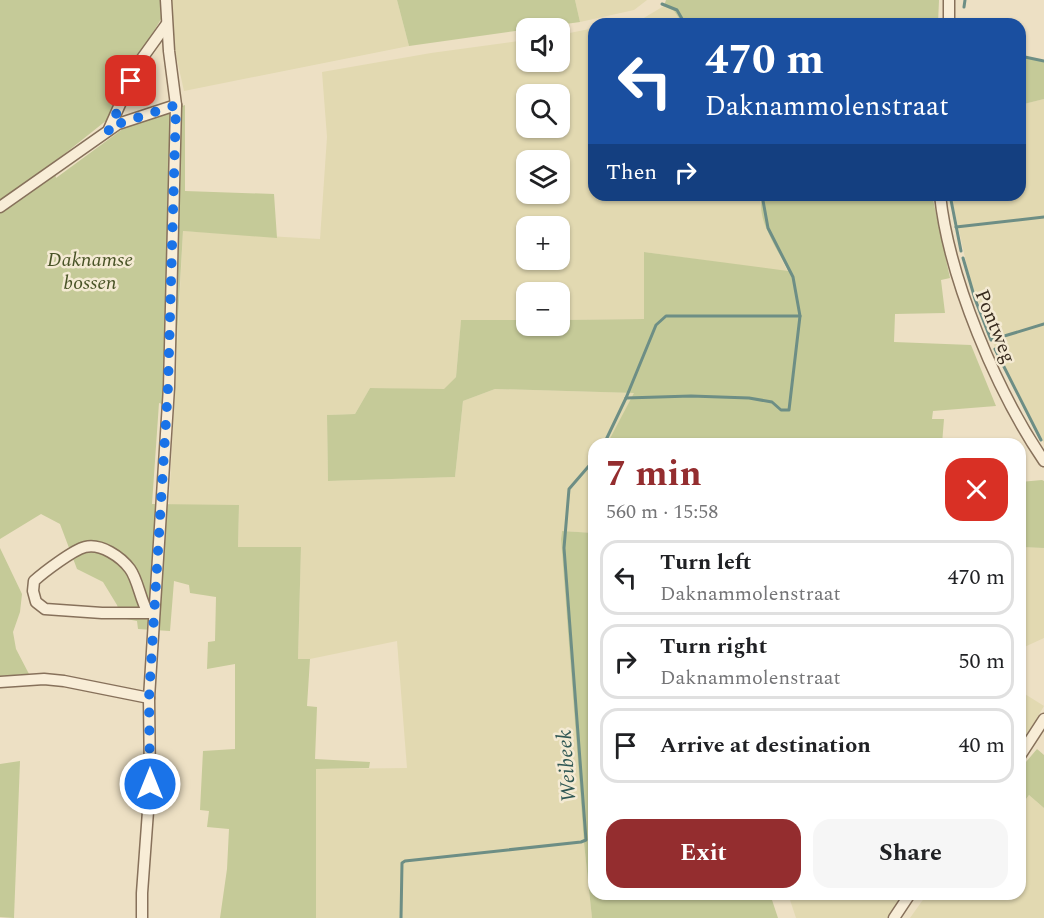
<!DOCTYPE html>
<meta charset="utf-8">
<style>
body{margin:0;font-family:Spectral,serif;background:#f6f6f6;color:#202124;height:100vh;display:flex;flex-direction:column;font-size:22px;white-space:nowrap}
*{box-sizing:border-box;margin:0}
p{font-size:20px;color:#757577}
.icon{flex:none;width:33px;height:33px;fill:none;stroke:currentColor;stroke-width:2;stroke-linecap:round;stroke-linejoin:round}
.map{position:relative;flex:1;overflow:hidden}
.side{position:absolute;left:588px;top:438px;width:438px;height:462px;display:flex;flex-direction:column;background:#fff;border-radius:18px;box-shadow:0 2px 4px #0004}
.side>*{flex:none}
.banner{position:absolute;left:588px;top:18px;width:438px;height:183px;border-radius:18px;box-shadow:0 2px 4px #0004;background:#1a4fa0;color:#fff;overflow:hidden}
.buttons{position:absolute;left:516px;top:18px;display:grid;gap:12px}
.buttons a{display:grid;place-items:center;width:54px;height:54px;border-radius:12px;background:#fff;box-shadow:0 2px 4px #0004;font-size:30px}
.pin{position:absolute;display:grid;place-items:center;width:51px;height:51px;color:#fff;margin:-26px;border-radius:12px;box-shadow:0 3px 9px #0006}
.me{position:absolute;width:66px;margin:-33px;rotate:0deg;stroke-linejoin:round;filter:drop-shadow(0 0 4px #0008)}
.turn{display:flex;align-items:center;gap:21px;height:126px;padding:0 18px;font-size:27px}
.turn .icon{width:78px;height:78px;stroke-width:2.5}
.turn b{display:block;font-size:42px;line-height:51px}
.then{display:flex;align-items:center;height:57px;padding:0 18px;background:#0003;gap:12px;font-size:22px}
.round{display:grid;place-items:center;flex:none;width:63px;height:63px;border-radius:18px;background:#f6f6f6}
.headline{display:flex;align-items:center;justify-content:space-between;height:102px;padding:0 18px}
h1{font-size:36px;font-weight:700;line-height:45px;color:#942d2f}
.button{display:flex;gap:12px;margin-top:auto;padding:12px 18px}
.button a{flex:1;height:69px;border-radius:18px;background:#942d2f;color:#fff;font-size:24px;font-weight:700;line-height:69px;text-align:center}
.button a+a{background:#f6f6f6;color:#202124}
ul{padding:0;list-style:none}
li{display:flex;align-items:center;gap:18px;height:75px;margin:0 12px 9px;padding:0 6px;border:3px solid #e0e0e0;border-radius:18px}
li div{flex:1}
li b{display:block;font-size:22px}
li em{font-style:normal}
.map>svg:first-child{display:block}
</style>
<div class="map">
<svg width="1044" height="918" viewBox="0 0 1044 918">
<rect width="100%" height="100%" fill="#ede0c4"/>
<!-- farmland -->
<g fill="#e2d9b1" fill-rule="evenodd">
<path d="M171 0H397L409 46 184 91 175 51Z"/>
<path d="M575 0H647L634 10 580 22Z"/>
<path d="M664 6 674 11 683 24H616L642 19Z"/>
<path d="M594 28V195H763L760 201 767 231 788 272 644 252 645 319 560 320V292H526V320L461 321 456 377 444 390 370 388 355 414 327 415 328 481 455 477 463 401 495 389 635 393 607 444H594V533L562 531 561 539 584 843 592 918H316V769L407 768 397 641 310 659H298L301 547H238L239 505H169L183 231 320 239 327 137 322 72 431 53 526 40V62H560V35ZM526 94H560V128H526ZM526 160H560V194H526ZM526 226H560V260H526Z"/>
<path d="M1044 99V443L994 345 970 280 951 195H1020V105Z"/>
<path d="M1020 547 1044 548V638L1020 649Z"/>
<path d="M1020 691 1044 706 1020 746Z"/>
<path d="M1029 795 1044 808V918H910L927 894H1020V807Z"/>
<path d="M788 894H904L890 918H796Z"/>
</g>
<!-- green -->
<g fill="#c5ca98">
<path d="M0 0H160L161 19 136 62 112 116 53 163 56 178 124 128 185 105V191L274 194 277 238 183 231 173 407 159 403 152 504 239 505 238 547H301L298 659H310L307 706 317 707 315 759 370 762 369 768 316 769V918H220L227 869 229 829 207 827 209 811 200 810 203 751 235 749V664L207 669 208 642 215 641 216 597 190 593 189 585 174 581 170 631 138 629 137 621 121 618 117 605 103 582 77 569 60 524 41 514 0 539Z"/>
<path d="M397 0H575L580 22 409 46Z"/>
<path d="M666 0H939L938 24H683L674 11 664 6Z"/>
<path d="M1020 57 1044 61V99L1020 105Z"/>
<path d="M763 195H932L950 278 941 280 945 313 895 314 894 342 971 345 996 406 933 411 932 419H944L942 444H607L634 393 495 389 463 401 455 477 328 481 327 415 355 414 370 388 444 389 456 377 461 320H526V326H560V320L644 319V252L788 271C779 251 754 218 763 195Z"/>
<path d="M1042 480 1044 481V548L1020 547V482Z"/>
<path d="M562 531 594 533V894H788L772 900 778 918H592L584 843 561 539Z"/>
<path d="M0 548 22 594 20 612 13 632 16 649 29 674 0 676Z"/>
<path d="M1037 749 1044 755V808L1029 795 1020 807V769Z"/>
<path d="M20 761 14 918 0 917V764Z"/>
</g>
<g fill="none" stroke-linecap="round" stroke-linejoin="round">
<!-- stream -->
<g stroke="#6d8e85" stroke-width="3">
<path d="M662 4 677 10 685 24"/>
<path d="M964 7 965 0"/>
<path d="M1020 56 1044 61"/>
<path d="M950 195 961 251"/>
<path d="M956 227 1044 217"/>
<path d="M963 258 975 299 991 340 1044 324"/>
<path d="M995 349 1041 440"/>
<path d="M626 398 691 396 749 398 772 402 781 410H789L800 316"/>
<path d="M604 444 626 398 656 325 666 316H800L793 277 768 228 762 195"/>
<path d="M401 918 402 863 405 861 581 842 586 840 564 548 569 489 594 460"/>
</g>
<defs>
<g id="minor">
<path d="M949 24V0"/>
<path d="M109 129 138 64 166 25"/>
<path d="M940 195C949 279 997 392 1044 461"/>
<path d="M0 207 118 124 176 105"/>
<path d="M148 613C140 599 138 580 130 569 121 557 101 543 85 547 73 550 44 572 34 581L33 591 36 602 45 609 102 613H154"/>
<path d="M0 682 44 679 64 681 149 698"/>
<path d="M1020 756 1044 719"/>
<path d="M142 918V893L150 784 149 698 169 387 176 105 169 51 166 0"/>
<path d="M894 918 910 894"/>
</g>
</defs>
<!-- minor casing -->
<use href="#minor" stroke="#87715b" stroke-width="13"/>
<!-- minor -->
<use href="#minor" stroke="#f8edd7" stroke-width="10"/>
</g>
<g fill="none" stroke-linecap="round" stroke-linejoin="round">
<!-- route -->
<path stroke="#1a73e8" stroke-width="10" stroke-dasharray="0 18" d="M131 81 108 132 118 124 176 105 168 387 149 698 150 784"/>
</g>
<g text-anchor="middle" stroke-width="5" stroke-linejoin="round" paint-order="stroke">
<!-- park labels -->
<g font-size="20" font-style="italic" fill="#485326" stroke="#f4ead3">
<text x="90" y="266">Daknamse<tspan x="90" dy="23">bossen</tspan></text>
</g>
<!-- street labels -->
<g font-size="20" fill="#372a1e" stroke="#f4ead3">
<text transform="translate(996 326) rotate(68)" y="7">Pontweg</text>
</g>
<!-- water labels -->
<g font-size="21" font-style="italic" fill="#2e5653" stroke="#f4ead3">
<text transform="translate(566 766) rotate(-94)" y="7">Weibeek</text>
</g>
</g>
</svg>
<div class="buttons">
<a><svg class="icon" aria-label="sound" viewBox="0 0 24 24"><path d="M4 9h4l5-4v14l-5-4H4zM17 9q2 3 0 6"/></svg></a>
<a><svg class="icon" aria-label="search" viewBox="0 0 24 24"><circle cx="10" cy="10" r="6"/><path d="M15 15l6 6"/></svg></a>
<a><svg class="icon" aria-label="layers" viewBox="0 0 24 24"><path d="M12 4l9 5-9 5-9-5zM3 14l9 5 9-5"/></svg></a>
<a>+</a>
<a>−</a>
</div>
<div class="pin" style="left:131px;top:81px;background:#d93025"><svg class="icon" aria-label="arrive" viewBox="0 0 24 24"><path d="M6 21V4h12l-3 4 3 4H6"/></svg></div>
<svg class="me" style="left:150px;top:784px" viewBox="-20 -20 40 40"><circle r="17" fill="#1a73e8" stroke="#fff" stroke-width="3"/><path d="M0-11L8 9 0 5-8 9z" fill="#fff"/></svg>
<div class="banner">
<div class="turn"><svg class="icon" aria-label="left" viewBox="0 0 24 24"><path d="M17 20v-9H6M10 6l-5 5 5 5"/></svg><div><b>470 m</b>Daknammolenstraat</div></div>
<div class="then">Then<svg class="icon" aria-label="right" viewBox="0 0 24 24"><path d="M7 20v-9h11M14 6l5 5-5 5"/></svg></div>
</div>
<section class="side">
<div class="headline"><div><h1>7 min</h1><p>560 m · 15:58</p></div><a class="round" style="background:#d93025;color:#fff"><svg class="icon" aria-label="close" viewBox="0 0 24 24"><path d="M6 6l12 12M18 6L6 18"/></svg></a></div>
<ul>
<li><svg class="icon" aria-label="left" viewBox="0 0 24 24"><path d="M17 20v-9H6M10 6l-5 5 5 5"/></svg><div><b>Turn left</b><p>Daknammolenstraat</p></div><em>470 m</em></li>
<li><svg class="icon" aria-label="right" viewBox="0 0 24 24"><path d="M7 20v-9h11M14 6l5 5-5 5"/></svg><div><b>Turn right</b><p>Daknammolenstraat</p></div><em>50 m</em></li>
<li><svg class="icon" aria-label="arrive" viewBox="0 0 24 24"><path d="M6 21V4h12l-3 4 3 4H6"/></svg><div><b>Arrive at destination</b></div><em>40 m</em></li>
</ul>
<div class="button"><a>Exit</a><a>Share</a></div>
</section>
</div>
